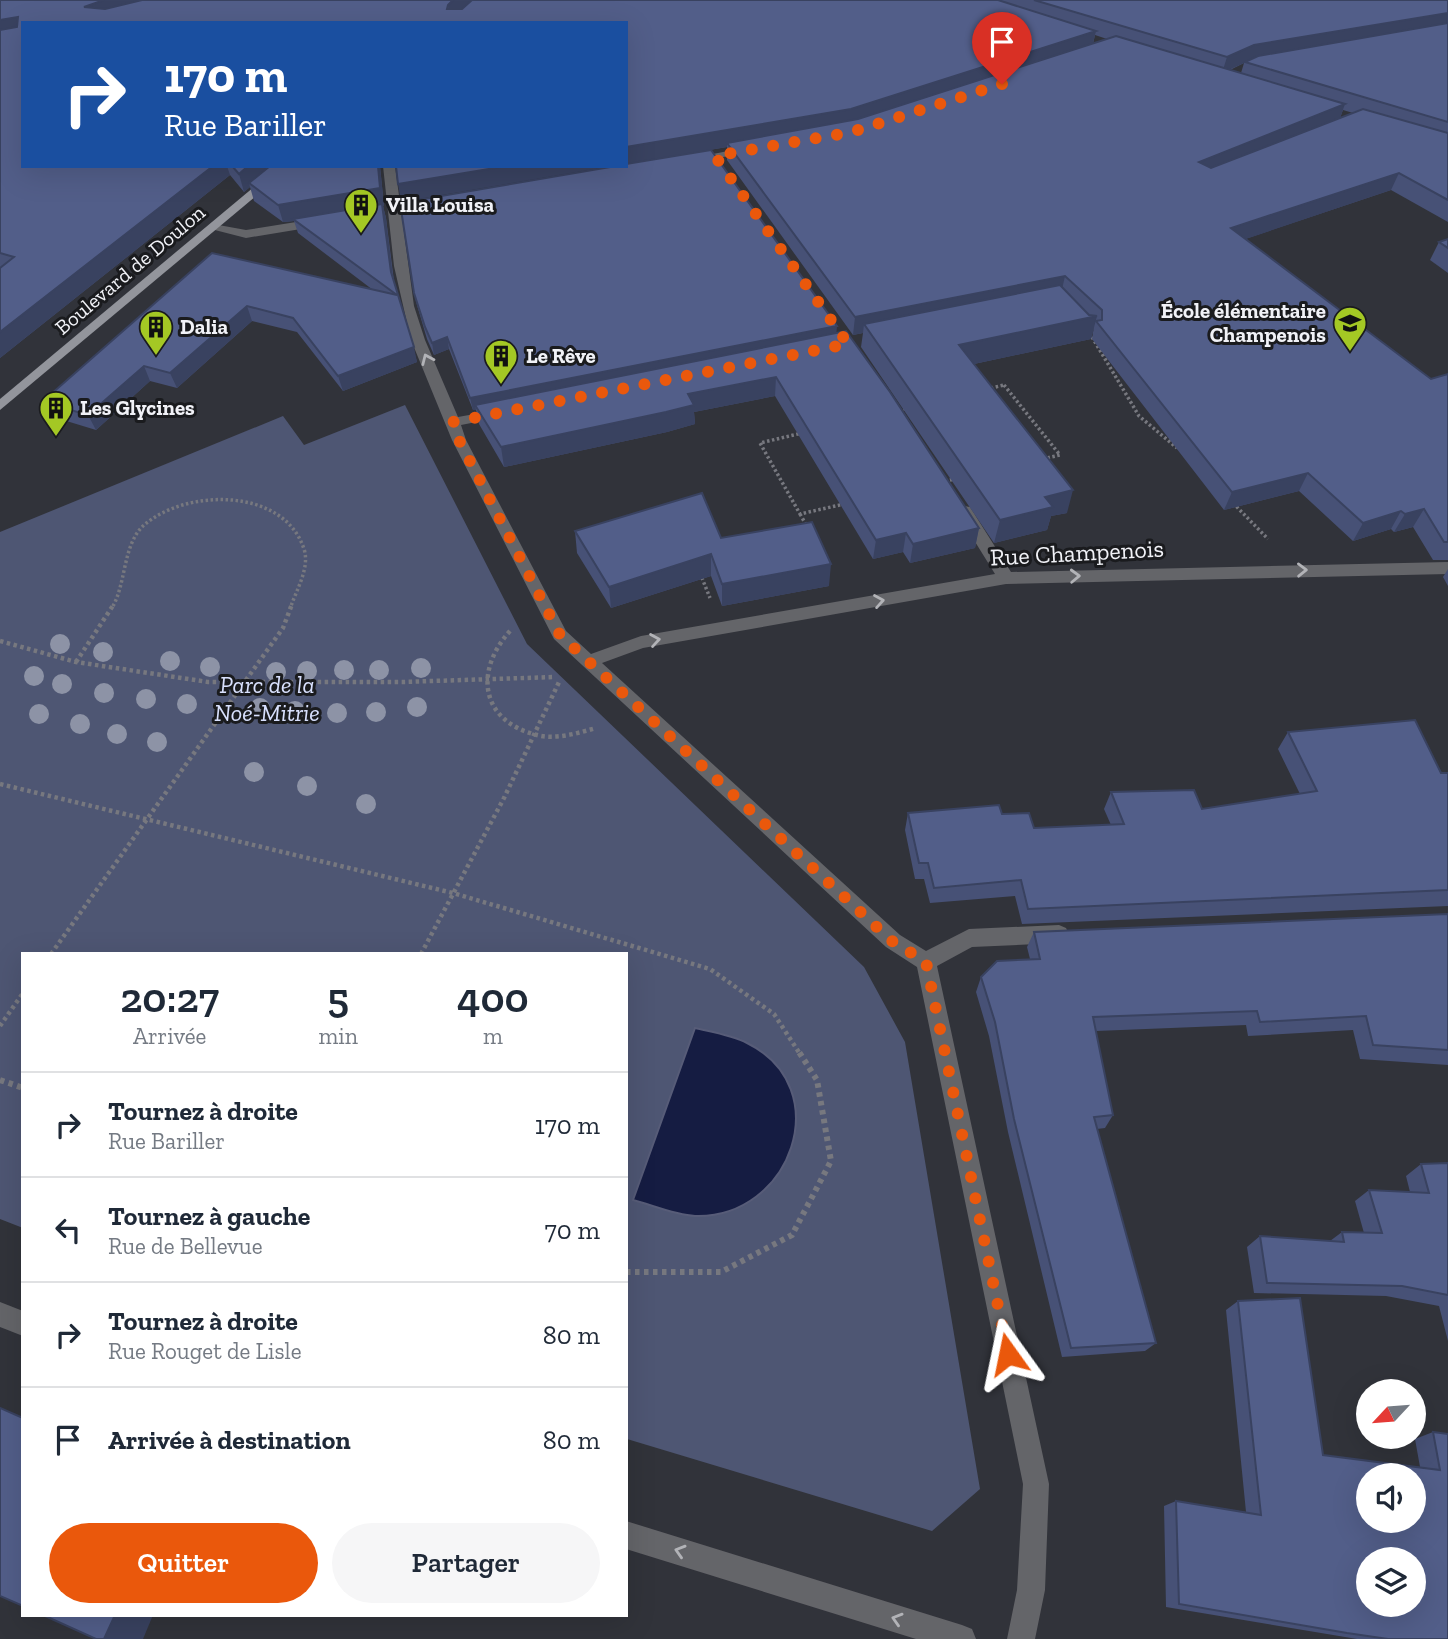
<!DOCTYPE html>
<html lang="fr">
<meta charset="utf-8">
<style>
body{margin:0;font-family:"Zilla Slab",serif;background:#f6f6f7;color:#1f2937;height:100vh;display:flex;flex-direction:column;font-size:26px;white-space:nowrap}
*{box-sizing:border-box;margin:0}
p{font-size:23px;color:#747a83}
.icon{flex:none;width:38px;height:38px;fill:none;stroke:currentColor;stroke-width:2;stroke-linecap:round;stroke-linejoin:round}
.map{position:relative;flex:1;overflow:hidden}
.sheet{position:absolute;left:21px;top:952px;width:607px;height:665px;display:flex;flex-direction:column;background:#fff;border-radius:0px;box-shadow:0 7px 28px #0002}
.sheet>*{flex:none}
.banner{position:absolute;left:21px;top:21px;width:607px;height:147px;border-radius:0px;box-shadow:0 7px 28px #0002;background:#1a4fa0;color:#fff;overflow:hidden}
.needle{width:46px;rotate:244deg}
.controls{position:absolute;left:1356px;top:1379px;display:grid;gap:14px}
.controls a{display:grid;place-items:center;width:70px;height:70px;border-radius:50%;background:#fff;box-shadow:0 7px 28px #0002;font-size:35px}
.pin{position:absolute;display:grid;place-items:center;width:60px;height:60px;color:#fff;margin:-72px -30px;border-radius:50% 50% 50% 0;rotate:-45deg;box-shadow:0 0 7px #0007}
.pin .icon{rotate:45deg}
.me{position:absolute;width:77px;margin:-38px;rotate:348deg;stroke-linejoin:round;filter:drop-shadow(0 0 5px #0008)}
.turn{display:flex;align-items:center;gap:24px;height:147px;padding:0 28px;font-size:32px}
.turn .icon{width:91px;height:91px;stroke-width:2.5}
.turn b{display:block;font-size:49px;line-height:60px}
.eta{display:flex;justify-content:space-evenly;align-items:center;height:119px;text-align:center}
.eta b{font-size:42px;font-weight:600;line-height:49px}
.cta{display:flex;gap:14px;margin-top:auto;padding:14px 28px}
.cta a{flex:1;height:80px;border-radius:42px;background:#ea580c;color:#fff;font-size:28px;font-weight:600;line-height:80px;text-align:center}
.cta a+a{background:#f6f6f7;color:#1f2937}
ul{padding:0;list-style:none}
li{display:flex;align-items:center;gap:21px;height:105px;padding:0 28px;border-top:2px solid #e0e1e3}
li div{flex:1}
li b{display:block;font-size:26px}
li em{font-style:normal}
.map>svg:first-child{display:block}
</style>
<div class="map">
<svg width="1448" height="1639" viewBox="0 0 1448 1639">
<rect width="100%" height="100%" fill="#31333a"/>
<!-- green -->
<path fill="#4e5673" d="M405 405 527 644 864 967 905 1042 980 1489 932 1531 627 1439 626 954H23V1228L0 1219V532L283 416 304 445Z"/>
<!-- water -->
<path fill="#151c42" stroke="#575c78" stroke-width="2" d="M695 1028C712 1032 732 1035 747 1043 838 1088 791 1219 695 1216 675 1215 652 1205 633 1200Z"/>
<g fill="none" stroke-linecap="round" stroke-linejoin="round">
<!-- path-far2 -->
<g stroke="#77787f" stroke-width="3.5" stroke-dasharray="2.5 2.5" stroke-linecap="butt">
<path d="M1092 337 1139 416 1177 448"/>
<path d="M1004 385 1060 455 800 514 760 443Z"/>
<path d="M1233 503 1268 539"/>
<path d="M800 514 808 528"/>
<path d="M700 573 710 598"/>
<path d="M113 606C126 583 123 545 143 526 185 488 284 487 304 549 310 567 297 589 291 606"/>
</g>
<!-- path-far1 -->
<g stroke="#77787f" stroke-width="4.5" stroke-dasharray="3.5 3.5" stroke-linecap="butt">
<path d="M510 631C474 671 480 721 537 735 556 740 578 733 596 728"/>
<path d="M0 641 76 662 208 682H402L555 677"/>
<path d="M76 662 114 604"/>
<path d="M0 784 453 893 710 969 774 1014 800 1054"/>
<path d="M51 954 283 628 292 604"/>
<path d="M421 954 504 798 560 680"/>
<path d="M0 1026 23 993"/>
</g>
<!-- path -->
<g stroke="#77787f" stroke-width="6" stroke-dasharray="4.5 4.5" stroke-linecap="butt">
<path d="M0 1080 23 1088"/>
<path d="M626 1272H721L792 1235 831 1161 817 1080 799 1052"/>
</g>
<!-- minor -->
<g fill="#646569" fill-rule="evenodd">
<path d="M753 146 757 147V151L689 163 683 160Z"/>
<path d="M383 166H395L414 306 425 340 458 417 502 409 509 413 502 417 461 425 466 440 566 631 591 654 641 636 995 574 956 511 964 506 970 507 1011 572 1448 562V574L1006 584 643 648 602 663 900 935 926 951 969 929 1059 925 1066 928 1069 934 1066 940 1059 943 972 947 937 966 1049 1484 1045 1590 1035 1639H1007L1017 1590 1023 1484 917 967 886 947 554 639 452 440 411 340 394 266Z"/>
<path d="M321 218 325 219V225L246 238 207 228 213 224 246 230Z"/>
</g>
<!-- tertiary -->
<g fill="#646569" fill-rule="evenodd">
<path d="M0 1302 23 1311V1336L0 1327Z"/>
<path d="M626 1521 962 1625 972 1629 976 1639H916L626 1549Z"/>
</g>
<!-- primary -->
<path fill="#93959c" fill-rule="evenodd" d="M279 166H292L0 410V399Z"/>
</g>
<!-- trees -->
<g fill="#8d93a6">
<circle cx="60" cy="644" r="10"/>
<circle cx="103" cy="652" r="10"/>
<circle cx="170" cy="661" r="10"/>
<circle cx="210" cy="667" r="10"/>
<circle cx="421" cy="668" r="10"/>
<circle cx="344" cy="670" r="10"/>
<circle cx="379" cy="670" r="10"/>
<circle cx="307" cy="671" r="10"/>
<circle cx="276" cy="672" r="10"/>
<circle cx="34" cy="676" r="10"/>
<circle cx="62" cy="684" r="10"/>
<circle cx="104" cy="693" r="10"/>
<circle cx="146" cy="699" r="10"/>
<circle cx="187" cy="704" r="10"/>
<circle cx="417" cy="707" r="10"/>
<circle cx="260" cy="708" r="10"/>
<circle cx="295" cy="711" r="10"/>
<circle cx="376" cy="712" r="10"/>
<circle cx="337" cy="713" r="10"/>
<circle cx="39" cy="714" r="10"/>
<circle cx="80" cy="724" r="10"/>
<circle cx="117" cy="734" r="10"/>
<circle cx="157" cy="742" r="10"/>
<circle cx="254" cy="772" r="10"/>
<circle cx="307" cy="786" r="10"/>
<circle cx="366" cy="804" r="10"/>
</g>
<!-- wall -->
<g fill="#475176" fill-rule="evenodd">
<path d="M0 0H1448V222L1391 190 1245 239 1431 379 1448 374V560H1433L1413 527 1394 532 1391 529 1353 541 1299 491 1224 510 1092 339 1094 326 1091 339 974 364 1067 513 1051 516 1047 530 994 543 861 347 863 333 853 335 727 160V147L626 164V23L23 166H380L384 206H383L386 218 394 281 417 362 343 391 297 332 252 321 177 388 150 381 96 430 50 416 42 402 212 253 373 290 298 233 294 221 283 222 254 201 250 187 244 192 230 175 0 358ZM1095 35 1107 39 1093 44ZM1244 63 1241 73 1230 70ZM1343 110 1353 113 1340 118Z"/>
<path d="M1448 239V273L1430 260 1439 242Z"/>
<path d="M414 293 836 333 979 528 975 548 910 563 903 552 873 559 775 396 694 412 695 424 667 432 504 467 479 424 476 410H473L449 349 434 355 427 339 417 305Z"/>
<path d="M575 531 721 538 829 586 722 606 711 576 611 608 577 553Z"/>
<path d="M1448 569V586L1443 577Z"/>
<path d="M1288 732 1441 773H1448V906L1022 924 1015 896 930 903 924 879H915L905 830 908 813 1002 814 1034 828 1111 825 1104 809 1111 792 1202 809 1300 794 1278 749Z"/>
<path d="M1448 914V1065L1360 1059 1353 1030 1248 1036 1246 1025 1096 1031 1113 1115 1105 1128 1097 1129 1156 1343 1145 1351 1062 1357 1008 1132 989 1036 976 992 981 977 1030 959 1027 947 1034 932Z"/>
<path d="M1448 1163V1341L1439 1306 1386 1296 1254 1293 1247 1247 1260 1236 1330 1241 1342 1232 1364 1233 1355 1201 1369 1190 1410 1192 1406 1176 1421 1164Z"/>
<path d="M1238 1301 1323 1455 1420 1467 1415 1439 1433 1432 1448 1434V1639H1357L1166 1607 1164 1506 1176 1501 1246 1512 1226 1310Z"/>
</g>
<!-- shaded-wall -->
<g fill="#394260">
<path d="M104 0H173L92 23 84 7Z"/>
<path d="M453 0H474L450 21 448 5Z"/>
<path d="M1448 13V28L1245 62 1244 63 1222 73 1227 57 1254 45Z"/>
<path d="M18 17 23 28 0 37V20Z"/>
<path d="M1096 31 1092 47 849 126 727 143V147L626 164V147Z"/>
<path d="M1345 104 1339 121 1194 179 1199 162Z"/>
<path d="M213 166H227L230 175 0 358V332Z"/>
<path d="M248 166H275L249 183 250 187 244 192 239 174Z"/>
<path d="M378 166H380L384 206H383L386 218 394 287 293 219 294 221 283 222 278 205Z"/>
<path d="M507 166H613L401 202 398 184Z"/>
<path d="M1399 173 1391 190 1225 246 1231 228Z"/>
<path d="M1065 276 1061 294 864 324 863 333 853 335 855 317Z"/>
<path d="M247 306 252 321 177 388 170 373Z"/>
<path d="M1097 316 1091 339 955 368 959 345Z"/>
<path d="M837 326 836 338 475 405 476 410H473L470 398Z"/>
<path d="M447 337 449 349 434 355 432 343Z"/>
<path d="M414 347 417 362 343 391 338 376Z"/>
<path d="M144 366 150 381 96 430 88 415Z"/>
<path d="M776 377 775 396 694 412 695 424 667 432 504 467 501 447 688 394Z"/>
<path d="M1308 473 1299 491 1224 510 1232 492Z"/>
<path d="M1073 490 1067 513 1051 516 1047 530 994 543 1000 520 1045 497Z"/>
<path d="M1424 509 1413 527 1394 532 1405 514Z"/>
<path d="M1401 511 1391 529 1353 541 1363 523Z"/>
<path d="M979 528 975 548 910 563 913 544Z"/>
<path d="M906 533 903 552 873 559 876 540Z"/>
<path d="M711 554V576L611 608 609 587Z"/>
<path d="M831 564 829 586 722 606V584Z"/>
<path d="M115 1615H153L143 1639H104Z"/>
</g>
<!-- building -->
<g fill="#525e89" stroke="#394260" stroke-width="2" fill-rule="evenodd">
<path d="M0 0H104L84 7 105 9 142 0H453L448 5 447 9H462L472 0H998L1096 31 851 109 626 147V23H23V166H213L0 332V268L14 257 0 253V30L17 27 18 17 0 20Z"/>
<path d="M1034 0H1448V13L1254 45 1227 57Z"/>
<path d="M1448 23V122L1245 62 1258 56Z"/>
<path d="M1116 36 1345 104 1199 162 1211 168 1363 109 1448 133V200L1399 173 1231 228 1431 379 1448 374V542H1444L1424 509 1405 514 1401 511 1363 523 1308 473 1232 492 1096 321 1102 320V310L1065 276 855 317 727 143 858 119Z"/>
<path d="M711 150 837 326 470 398 447 337 432 343 425 327 414 293 400 203 616 166H626V164Z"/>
<path d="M232 166H248L239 174Z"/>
<path d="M270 166H378L380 188 278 205 249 183Z"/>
<path d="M396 166H507L398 184Z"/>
<path d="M382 204 391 272 414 347 338 376 293 318 247 306 170 373 144 366 88 415 42 402 212 253 397 295 293 219Z"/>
<path d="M1448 239V248L1439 242Z"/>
<path d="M1060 285 1089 315 1097 316 959 345 1073 490 1045 497 1053 507 1000 520 864 324Z"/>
<path d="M846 331 890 392 979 528 913 544 906 533 876 540 776 377 688 394 694 405 666 412 501 447 475 405Z"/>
<path d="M702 493 721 538 812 522 831 564 722 584 711 554 609 587 575 531Z"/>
<path d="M1415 720 1441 773H1448V890L1028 909 1021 880 934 888 928 863H919L908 813 999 805 1002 814 1029 813 1034 828 1124 824 1111 792 1194 790 1202 809 1317 791 1288 732Z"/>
<path d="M1448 914V1050L1373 1045 1366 1016 1260 1022 1257 1011 1093 1017 1113 1115 1094 1117 1156 1343 1071 1348 1014 1119 995 1022 981 977 997 961 1040 959 1034 932Z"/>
<path d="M1448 1163V1295L1402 1286 1267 1283 1260 1236 1344 1242 1342 1232 1382 1233 1369 1190 1429 1193 1421 1164Z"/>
<path d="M1300 1298 1323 1455 1440 1470 1433 1432 1448 1434V1639H1388L1347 1633 1179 1604 1176 1501 1261 1515 1238 1301ZM1368 1475H1414V1521H1368ZM1368 1559H1414V1605H1368Z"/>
<path d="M0 1408 23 1418V1606L0 1596Z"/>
<path d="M43 1615H115L104 1639H96Z"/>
</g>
<!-- one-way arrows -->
<defs><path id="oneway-chevron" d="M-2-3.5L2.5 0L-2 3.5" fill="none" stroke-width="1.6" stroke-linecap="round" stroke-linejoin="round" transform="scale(1.75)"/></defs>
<g stroke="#b2b3b7">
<use href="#oneway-chevron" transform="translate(427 359) rotate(-114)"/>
<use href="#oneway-chevron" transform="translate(1302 570) rotate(-1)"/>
<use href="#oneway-chevron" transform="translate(1075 576) rotate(-2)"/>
<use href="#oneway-chevron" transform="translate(879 601) rotate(-10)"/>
<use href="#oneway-chevron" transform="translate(655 640) rotate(-9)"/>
<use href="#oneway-chevron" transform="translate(680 1551) rotate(-163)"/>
<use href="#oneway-chevron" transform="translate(897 1619) rotate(-163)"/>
</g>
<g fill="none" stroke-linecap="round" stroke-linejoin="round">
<!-- route -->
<path stroke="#ea580c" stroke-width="12" stroke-dasharray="0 21.6" d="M1002 84 852 132 715 156 848 344 453 422 459 440 560 635 892 941 926 962 1008 1354"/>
</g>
<!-- icons -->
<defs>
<symbol id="building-pin" viewBox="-11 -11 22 30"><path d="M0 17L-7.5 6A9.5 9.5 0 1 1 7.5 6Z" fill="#a4c824" stroke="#1a1b1e"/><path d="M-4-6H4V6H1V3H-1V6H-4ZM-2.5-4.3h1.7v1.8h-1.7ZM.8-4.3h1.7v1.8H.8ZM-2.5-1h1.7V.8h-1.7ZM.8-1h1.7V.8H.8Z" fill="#111"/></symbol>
<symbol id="school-pin" viewBox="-11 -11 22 30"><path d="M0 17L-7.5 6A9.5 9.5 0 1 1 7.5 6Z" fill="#a4c824" stroke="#1a1b1e"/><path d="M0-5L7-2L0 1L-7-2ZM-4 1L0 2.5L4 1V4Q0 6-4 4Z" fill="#111"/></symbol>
</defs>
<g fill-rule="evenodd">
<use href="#building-pin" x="342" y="186" width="38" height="52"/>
<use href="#school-pin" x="1331" y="304" width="38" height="52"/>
<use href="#building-pin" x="137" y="308" width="38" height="52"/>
<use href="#building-pin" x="482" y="337" width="38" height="52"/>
<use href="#building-pin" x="37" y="389" width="38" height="52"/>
</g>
<g text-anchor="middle" stroke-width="6" stroke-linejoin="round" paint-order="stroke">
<!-- far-poi labels -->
<g font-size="21" font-weight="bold" fill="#f1f2f7" stroke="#1a1b1e" text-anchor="start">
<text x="386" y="212">Villa Louisa</text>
<text x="1326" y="318" text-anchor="end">École élémentaire<tspan x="1326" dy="24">Champenois</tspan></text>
<text x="180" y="334">Dalia</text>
<text x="526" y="363">Le Rêve</text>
<text x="80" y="415">Les Glycines</text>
</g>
<!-- far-street labels -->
<g font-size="21" fill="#f1f2f7" stroke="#1a1b1e">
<text transform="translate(130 270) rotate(-40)" y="7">Boulevard de Doulon</text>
</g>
<!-- street labels -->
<g font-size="24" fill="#f1f2f7" stroke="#1a1b1e">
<text transform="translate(1077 553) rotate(-3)" y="8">Rue Champenois</text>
</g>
<!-- park labels -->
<g font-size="24" font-style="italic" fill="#d9e1fe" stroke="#1a1b1e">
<text x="267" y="693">Parc de la<tspan x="267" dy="28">Noé-Mitrie</tspan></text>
</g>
</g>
</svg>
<div class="controls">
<a><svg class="needle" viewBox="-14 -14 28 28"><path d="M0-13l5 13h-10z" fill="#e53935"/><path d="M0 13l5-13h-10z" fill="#747a83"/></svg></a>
<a><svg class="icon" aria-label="sound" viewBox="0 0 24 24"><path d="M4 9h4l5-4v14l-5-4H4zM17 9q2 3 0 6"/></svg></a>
<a><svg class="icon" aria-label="layers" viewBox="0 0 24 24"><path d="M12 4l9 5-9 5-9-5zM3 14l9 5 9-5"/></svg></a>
</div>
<div class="pin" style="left:1002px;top:84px;background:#d93025"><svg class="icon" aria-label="arrive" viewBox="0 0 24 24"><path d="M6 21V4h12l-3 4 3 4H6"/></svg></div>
<svg class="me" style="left:1008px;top:1354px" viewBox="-20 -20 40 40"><path d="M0-17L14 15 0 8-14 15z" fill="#ea580c" stroke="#fff" stroke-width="4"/></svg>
<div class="banner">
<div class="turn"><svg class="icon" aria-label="right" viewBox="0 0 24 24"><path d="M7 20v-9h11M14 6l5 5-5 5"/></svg><div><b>170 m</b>Rue Bariller</div></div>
</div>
<section class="sheet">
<div class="eta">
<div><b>20:27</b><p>Arrivée</p></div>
<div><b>5</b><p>min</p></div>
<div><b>400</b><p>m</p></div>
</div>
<ul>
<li><svg class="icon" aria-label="right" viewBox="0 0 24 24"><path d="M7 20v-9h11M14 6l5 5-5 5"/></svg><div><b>Tournez à droite</b><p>Rue Bariller</p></div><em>170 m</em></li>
<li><svg class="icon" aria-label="left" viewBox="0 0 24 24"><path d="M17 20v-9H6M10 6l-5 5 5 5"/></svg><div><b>Tournez à gauche</b><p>Rue de Bellevue</p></div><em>70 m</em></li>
<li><svg class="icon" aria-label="right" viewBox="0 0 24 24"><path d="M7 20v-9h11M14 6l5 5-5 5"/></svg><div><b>Tournez à droite</b><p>Rue Rouget de Lisle</p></div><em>80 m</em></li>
<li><svg class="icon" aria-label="arrive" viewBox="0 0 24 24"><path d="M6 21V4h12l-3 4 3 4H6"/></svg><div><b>Arrivée à destination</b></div><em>80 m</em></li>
</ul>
<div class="cta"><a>Quitter</a><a>Partager</a></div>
</section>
</div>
